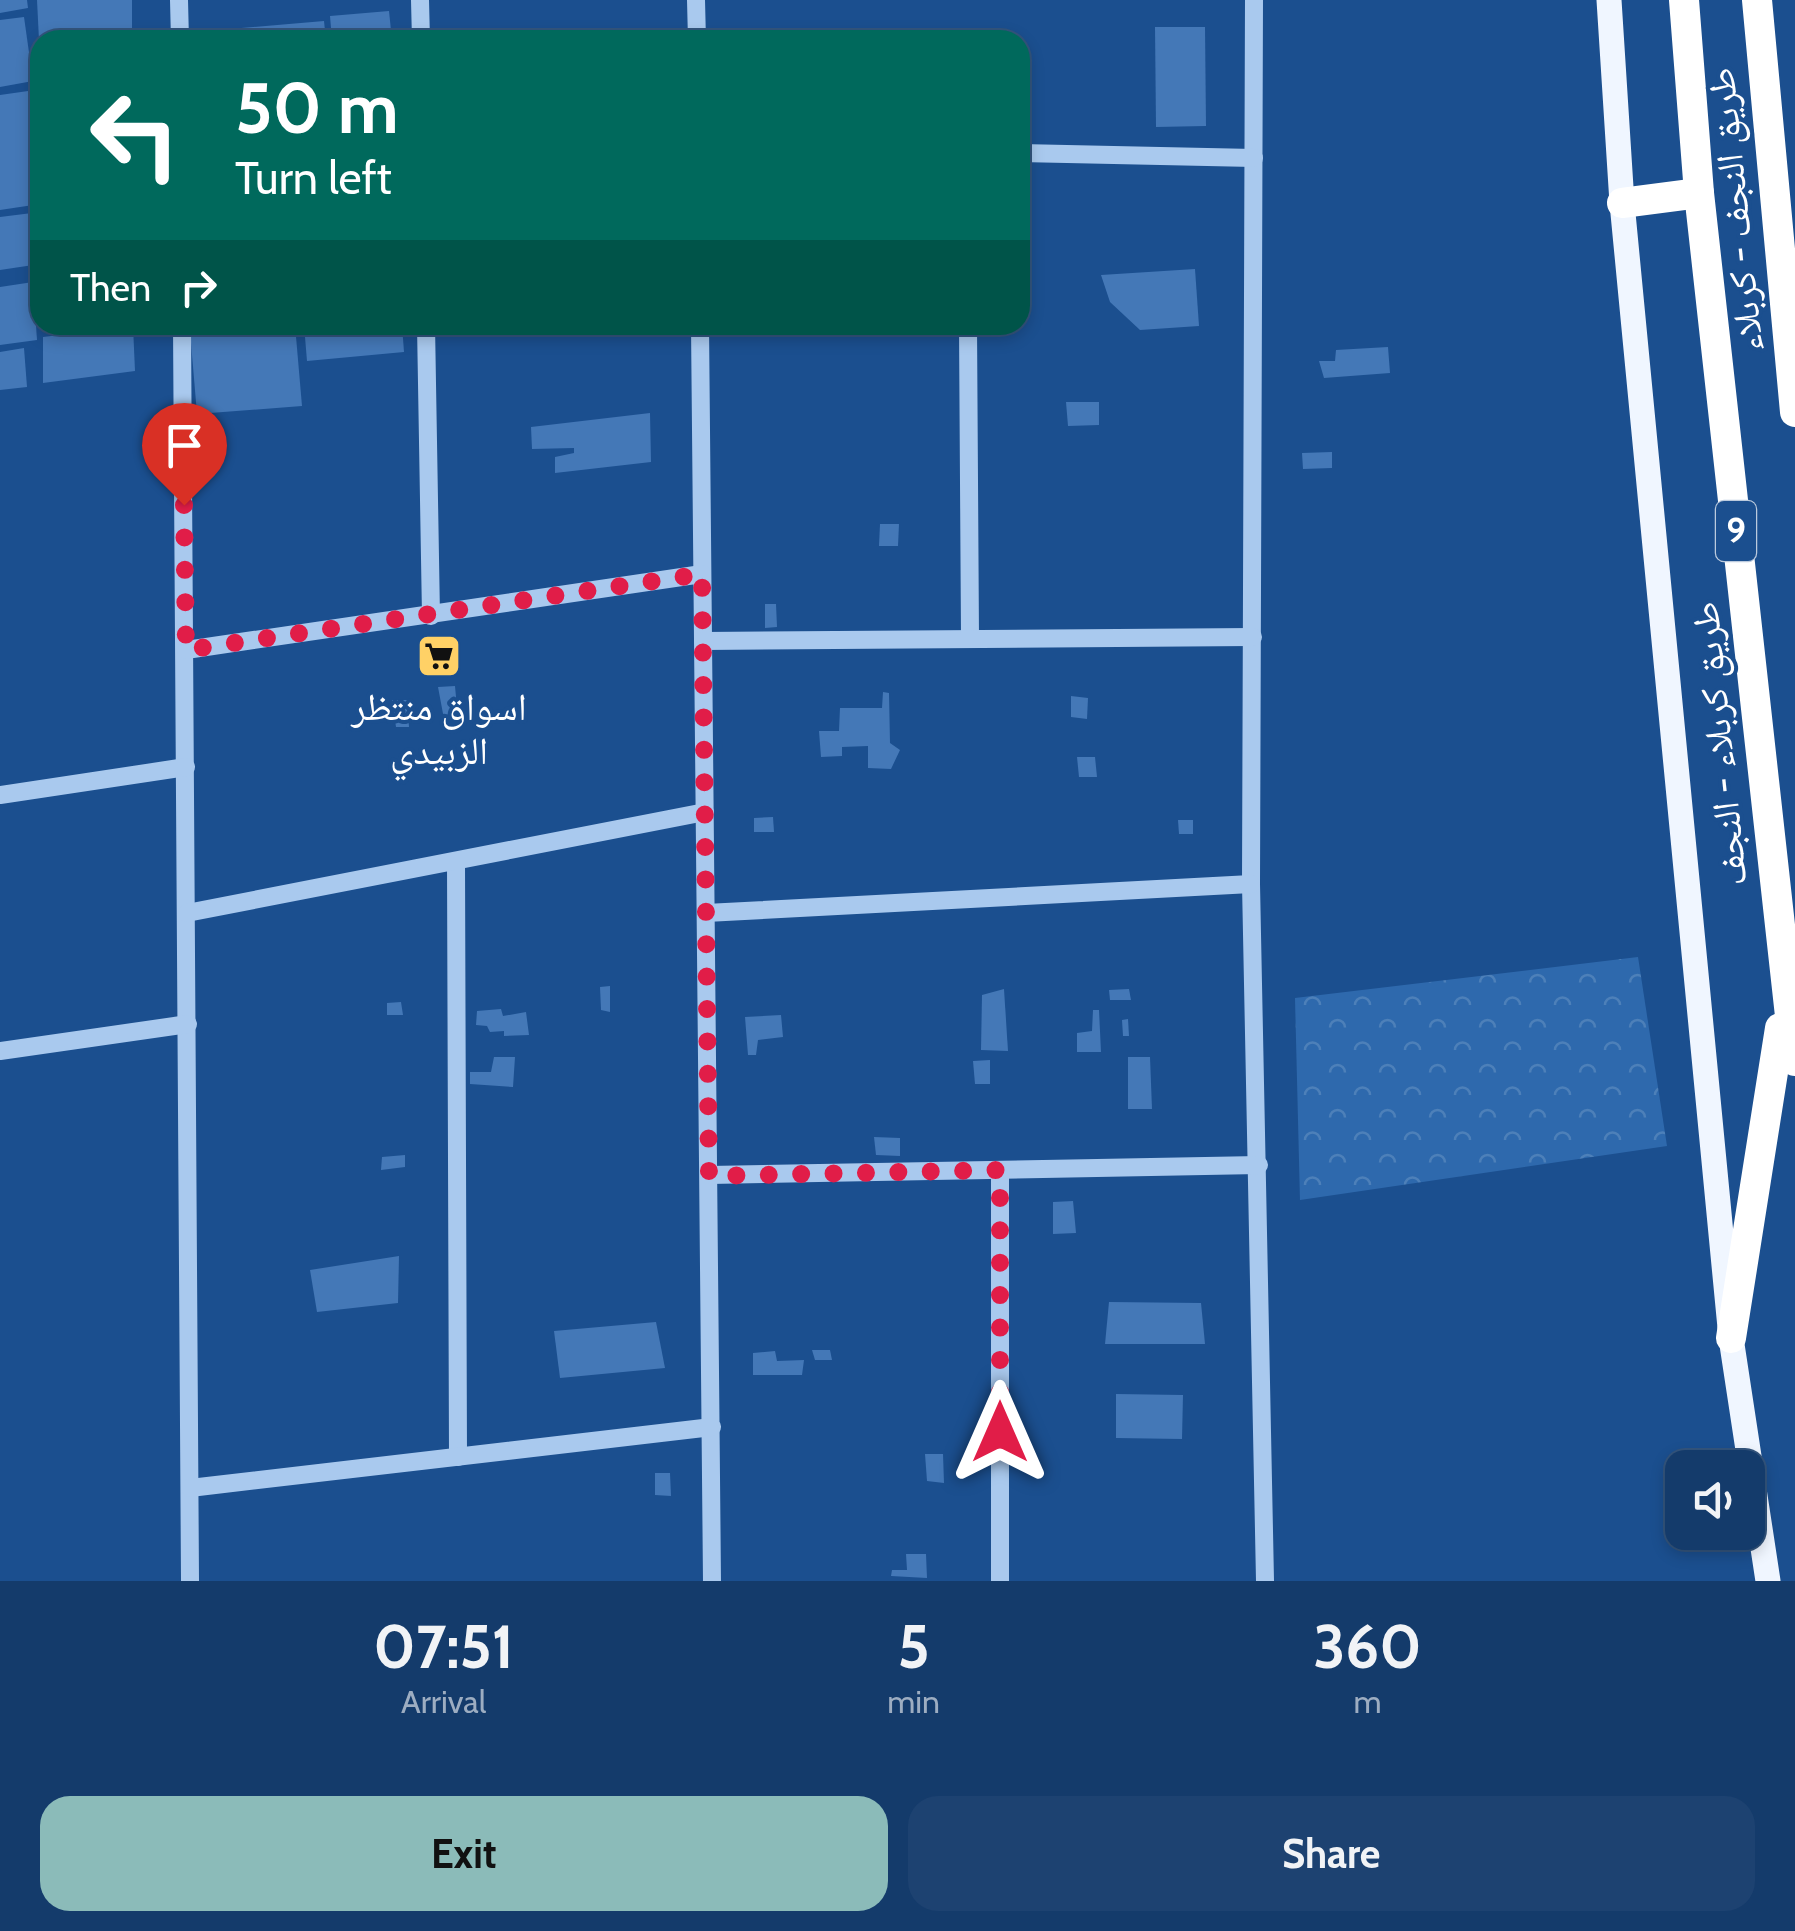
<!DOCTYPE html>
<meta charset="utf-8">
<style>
body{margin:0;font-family:Cabin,"Noto Naskh Arabic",sans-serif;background:#1d4271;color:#f1f3f6;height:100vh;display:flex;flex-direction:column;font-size:38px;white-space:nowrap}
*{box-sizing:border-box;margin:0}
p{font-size:32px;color:#9dadc1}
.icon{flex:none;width:55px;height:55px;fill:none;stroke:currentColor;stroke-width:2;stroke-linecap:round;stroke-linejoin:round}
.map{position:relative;height:1581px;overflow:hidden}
.panel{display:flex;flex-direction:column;background:#143b6b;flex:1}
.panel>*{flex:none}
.banner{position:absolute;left:30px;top:30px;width:1000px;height:305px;border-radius:30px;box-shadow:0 5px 15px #0003,0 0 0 2px #33557e;background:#00695c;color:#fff;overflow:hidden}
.fabs{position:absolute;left:1665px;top:1450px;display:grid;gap:20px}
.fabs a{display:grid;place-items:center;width:100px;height:100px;border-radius:20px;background:#143b6b;box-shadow:0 5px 15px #0003,0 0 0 2px #33557e;font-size:50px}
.pin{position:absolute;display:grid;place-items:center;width:85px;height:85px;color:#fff;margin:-102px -42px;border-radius:50% 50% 50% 0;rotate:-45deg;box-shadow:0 0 10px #0007}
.pin .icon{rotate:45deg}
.me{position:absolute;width:110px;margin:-55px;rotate:0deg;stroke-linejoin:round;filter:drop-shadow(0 0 8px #0008)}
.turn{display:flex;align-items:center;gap:35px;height:210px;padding:0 40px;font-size:45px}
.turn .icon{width:130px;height:130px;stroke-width:2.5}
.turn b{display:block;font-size:70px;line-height:85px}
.then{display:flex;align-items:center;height:95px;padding:0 40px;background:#0003;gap:20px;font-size:38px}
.eta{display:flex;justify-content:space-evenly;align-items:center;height:170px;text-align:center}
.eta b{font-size:60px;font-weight:800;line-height:70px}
.primary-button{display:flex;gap:20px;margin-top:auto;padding:20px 40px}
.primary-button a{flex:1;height:115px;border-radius:30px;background:#8bbbb9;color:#111;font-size:40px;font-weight:800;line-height:115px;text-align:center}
.primary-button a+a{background:#1d4271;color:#f1f3f6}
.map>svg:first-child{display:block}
</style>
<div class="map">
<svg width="1795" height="1581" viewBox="0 0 1795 1581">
<defs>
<pattern id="park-crowns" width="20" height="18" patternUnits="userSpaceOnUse" patternTransform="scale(2.5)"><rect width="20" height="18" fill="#2e69ad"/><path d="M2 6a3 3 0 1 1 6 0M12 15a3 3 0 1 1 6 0" fill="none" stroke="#4d80b9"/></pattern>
</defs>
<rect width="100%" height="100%" fill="#1b4f8f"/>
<!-- park -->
<path fill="url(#park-crowns)" d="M1638 957 1667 1146 1300 1200 1295 998Z"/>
<!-- building -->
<g fill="#4478b7">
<path d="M0 0H27L28 8 0 13Z"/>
<path d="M37 0H132V40H39Z"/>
<path d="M389 11 392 40H332L330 16Z"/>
<path d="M24 17 33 81 0 87V20Z"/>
<path d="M324 21 326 40H195L194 32Z"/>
<path d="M1155 27H1205L1206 126 1156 127Z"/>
<path d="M28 91 40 159V204L0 210V95Z"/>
<path d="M40 212V264L0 270V217Z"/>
<path d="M1195 269 1199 326 1140 330 1110 302 1101 275Z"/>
<path d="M33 282 37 340 0 345V287Z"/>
<path d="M261 325H295L302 406 197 414 190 331Z"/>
<path d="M304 325H402L404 352 307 361Z"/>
<path d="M133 326 135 371 43 383V337Z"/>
<path d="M1388 347 1390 373 1324 378 1319 361H1335L1336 350Z"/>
<path d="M24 348 27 387 0 390V352Z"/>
<path d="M1066 402H1099V425L1068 426Z"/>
<path d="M650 413 651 462 555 473V457L574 453V448L532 449 531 427Z"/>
<path d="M1332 452V468L1303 469 1302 453Z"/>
<path d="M880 524H899L898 546H879Z"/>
<path d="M765 604H776L777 627 765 628Z"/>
<path d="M455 686 458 719H444L438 687Z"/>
<path d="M883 692 889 693 890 743 900 750 891 769 868 768V746L842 747V756L821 757 819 731H839L840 708H882Z"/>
<path d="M1071 696 1088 698 1087 719 1071 717Z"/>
<path d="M392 700H407L409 727H396Z"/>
<path d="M1077 757H1095L1097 777H1079Z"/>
<path d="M773 817 774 832H754V818Z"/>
<path d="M1178 820H1193V834H1179Z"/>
<path d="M610 986V1012L601 1010 600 987Z"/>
<path d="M1004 989 1008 1051 981 1050 982 995Z"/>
<path d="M1129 989 1131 1000H1110L1109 990Z"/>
<path d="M401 1002 403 1015H387V1003Z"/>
<path d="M501 1009 503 1016 526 1012 529 1035 504 1036V1031L490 1032 487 1026 476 1025 477 1011Z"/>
<path d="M1093 1010H1099L1101 1052H1077V1033L1092 1031Z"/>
<path d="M781 1015 783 1037 758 1040 756 1055H748L745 1017Z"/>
<path d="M1128 1019 1129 1036H1123L1122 1020Z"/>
<path d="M494 1057H515L513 1087 470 1084V1072H491Z"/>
<path d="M1128 1057H1150L1152 1109H1128Z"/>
<path d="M990 1060V1084H975L973 1061Z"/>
<path d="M874 1137 900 1138V1156L876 1155Z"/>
<path d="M405 1155V1167L381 1170 382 1157Z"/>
<path d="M1073 1201 1076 1233 1053 1234V1202Z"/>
<path d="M399 1256 398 1303 317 1312 310 1270Z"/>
<path d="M1109 1302 1201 1303 1205 1344H1105Z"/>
<path d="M656 1322 665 1368 560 1378 554 1331Z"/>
<path d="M812 1350H830L832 1360H815Z"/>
<path d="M775 1351 777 1361 804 1360 802 1375H753V1353Z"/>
<path d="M1116 1394 1183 1395 1182 1439 1116 1438Z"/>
<path d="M925 1454H943L944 1483 927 1481Z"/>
<path d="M655 1473H670L671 1496 655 1495Z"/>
<path d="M906 1554H926L927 1578 891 1576 892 1570H907Z"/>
</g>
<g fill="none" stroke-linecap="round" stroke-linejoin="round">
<!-- minor -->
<g stroke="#a9c9ee" stroke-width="18">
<path d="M179 0 180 40"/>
<path d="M420 0 421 40"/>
<path d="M696 0 697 40"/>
<path d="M1254 0 1251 884 1265 1581"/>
<path d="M1020 153 1254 158"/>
<path d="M182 325 190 1581"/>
<path d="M426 325 431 616"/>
<path d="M700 325 712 1581"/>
<path d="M968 325 970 637"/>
<path d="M703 641 1253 637"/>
<path d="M186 650 702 574"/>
<path d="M0 795 186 767"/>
<path d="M456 862 458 1457"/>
<path d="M187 913 705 812"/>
<path d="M706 913 1251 884"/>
<path d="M0 1051 188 1024"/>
<path d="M709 1175 1259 1165"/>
<path d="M190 1488 712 1427"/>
<path d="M1000 1581V1170"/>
</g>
<!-- major -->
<path stroke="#f0f6ff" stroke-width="25" d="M1609 0 1622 203 1731 1338 1768 1581"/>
<!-- highway -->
<g stroke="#fff" stroke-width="30">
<path d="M1684 0 1699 193 1795 1061"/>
<path d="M1757 0 1795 412"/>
<path d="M1622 203 1699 193"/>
<path d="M1731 1338 1780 1028"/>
</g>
</g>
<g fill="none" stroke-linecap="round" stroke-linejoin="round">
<!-- route -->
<path stroke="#e11d48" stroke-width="18" stroke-dasharray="0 32.4" d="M184 505 186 650 702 574 709 1176 1000 1170V1432"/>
</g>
<!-- icons -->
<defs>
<symbol id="supermarket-square" viewBox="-11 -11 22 22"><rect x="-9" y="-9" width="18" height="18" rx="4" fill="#ffd166" stroke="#1b4f8f"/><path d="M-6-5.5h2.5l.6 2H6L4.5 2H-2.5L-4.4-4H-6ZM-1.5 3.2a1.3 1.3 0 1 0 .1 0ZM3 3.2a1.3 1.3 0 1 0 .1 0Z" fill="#111"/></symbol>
</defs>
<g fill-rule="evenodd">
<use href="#supermarket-square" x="414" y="631" width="50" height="50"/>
</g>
<g text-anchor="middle" stroke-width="8" stroke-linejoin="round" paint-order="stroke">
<!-- shield labels -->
<rect fill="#1b4f8f" stroke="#bbcadd" stroke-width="2.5" x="1716" y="501" width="40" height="60" rx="8"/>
<g font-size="35" font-weight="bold" fill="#fff">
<text x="1736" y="543">9</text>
</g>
<!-- street labels -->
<g font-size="38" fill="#fff" stroke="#1b4f8f">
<text transform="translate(1735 210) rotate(-96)" y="13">طريق النجف - کربلاء</text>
<text transform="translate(1719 744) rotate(-96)" y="13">طريق کربلاء - النجف</text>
</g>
<!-- poi labels -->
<g font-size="38" fill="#fff" stroke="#1b4f8f">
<text x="439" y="720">اسواق منتظر<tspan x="439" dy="44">الزبيدي</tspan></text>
</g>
</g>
</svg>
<div class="fabs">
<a><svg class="icon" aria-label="sound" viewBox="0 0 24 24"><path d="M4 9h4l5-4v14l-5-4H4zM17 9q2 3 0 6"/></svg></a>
</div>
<div class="pin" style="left:184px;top:505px;background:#d93025"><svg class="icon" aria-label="arrive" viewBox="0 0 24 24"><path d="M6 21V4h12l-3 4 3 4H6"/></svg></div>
<svg class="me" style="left:1000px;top:1432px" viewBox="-20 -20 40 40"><path d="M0-17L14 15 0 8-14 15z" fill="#e11d48" stroke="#fff" stroke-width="4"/></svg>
<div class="banner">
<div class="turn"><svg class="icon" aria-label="left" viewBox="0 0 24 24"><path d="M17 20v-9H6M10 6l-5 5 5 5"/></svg><div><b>50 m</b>Turn left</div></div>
<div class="then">Then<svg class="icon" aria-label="right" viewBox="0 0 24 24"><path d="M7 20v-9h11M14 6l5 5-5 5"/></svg></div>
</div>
</div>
<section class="panel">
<div class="eta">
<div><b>07:51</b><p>Arrival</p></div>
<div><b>5</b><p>min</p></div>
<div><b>360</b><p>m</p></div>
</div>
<div class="primary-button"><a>Exit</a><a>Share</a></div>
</section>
